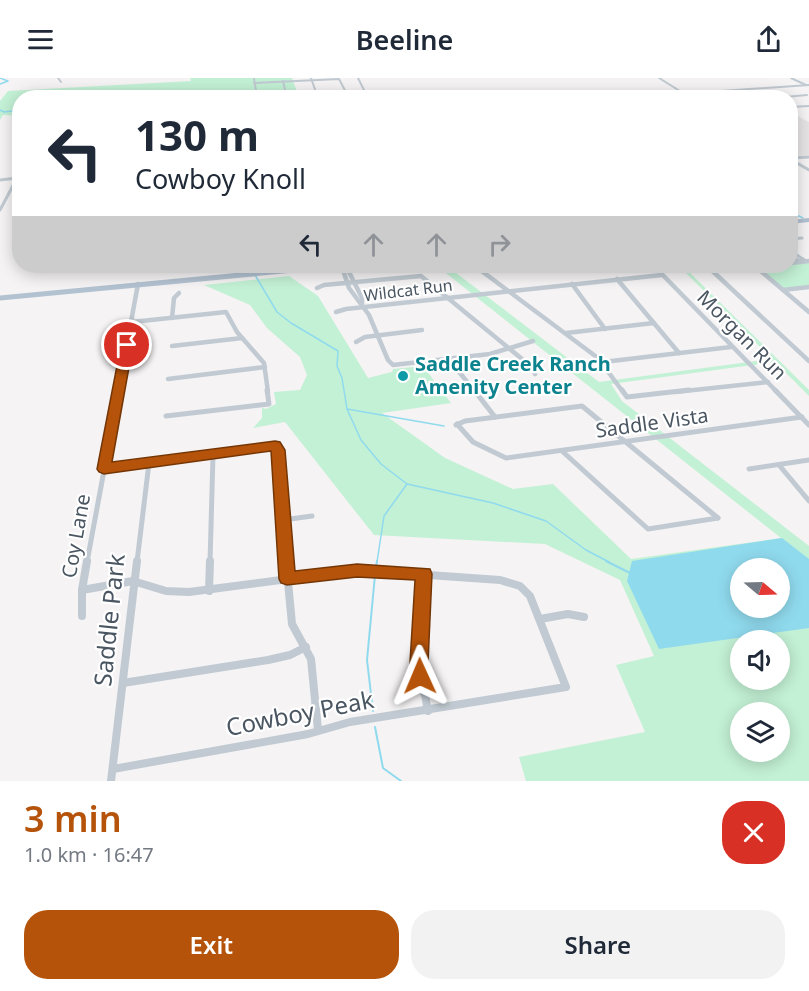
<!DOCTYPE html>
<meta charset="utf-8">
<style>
body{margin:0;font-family:"Noto Sans",sans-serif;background:#f2f2f3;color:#1f2937;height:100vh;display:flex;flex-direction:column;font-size:22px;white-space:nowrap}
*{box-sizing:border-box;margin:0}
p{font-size:20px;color:#747a83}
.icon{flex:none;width:33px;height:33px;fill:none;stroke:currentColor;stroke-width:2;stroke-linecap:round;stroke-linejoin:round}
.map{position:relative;height:703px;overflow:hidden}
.details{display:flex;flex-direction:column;background:#fff;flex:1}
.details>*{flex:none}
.banner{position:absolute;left:12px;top:12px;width:786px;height:183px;border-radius:24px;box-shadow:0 3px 15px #0003;background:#fff;color:#1f2937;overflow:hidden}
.needle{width:39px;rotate:109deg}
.tools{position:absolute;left:730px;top:480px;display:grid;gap:12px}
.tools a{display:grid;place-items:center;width:60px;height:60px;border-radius:50%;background:#fff;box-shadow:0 3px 15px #0003;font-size:30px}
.pin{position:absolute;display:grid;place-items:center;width:51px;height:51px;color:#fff;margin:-26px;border:3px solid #fff;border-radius:50%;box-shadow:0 2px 6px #0007}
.me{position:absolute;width:66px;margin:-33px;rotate:359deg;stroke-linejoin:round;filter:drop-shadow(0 0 4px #0008)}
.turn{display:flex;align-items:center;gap:21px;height:126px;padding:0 24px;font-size:27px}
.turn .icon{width:78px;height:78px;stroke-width:2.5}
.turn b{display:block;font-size:42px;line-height:51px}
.lanes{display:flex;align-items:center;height:57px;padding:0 24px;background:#0003;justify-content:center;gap:30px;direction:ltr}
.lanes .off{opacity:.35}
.round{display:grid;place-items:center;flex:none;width:63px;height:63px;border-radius:24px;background:#f2f2f3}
.summary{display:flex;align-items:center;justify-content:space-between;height:102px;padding:0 24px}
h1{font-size:36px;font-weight:600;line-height:45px;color:#b45309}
.cta{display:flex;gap:12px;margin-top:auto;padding:12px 24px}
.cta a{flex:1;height:69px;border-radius:24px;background:#b45309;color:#fff;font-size:24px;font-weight:600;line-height:69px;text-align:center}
.cta a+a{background:#f2f2f3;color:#1f2937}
header{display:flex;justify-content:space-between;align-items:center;height:78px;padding:0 24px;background:#fff;font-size:27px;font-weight:600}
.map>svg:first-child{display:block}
</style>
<header><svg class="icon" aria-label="menu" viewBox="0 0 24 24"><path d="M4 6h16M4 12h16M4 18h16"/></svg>Beeline<svg class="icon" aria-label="share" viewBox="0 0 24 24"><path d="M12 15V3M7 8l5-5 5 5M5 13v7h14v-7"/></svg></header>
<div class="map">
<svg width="809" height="703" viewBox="0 0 809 703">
<rect width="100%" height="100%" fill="#f5f3f3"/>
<!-- education -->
<path fill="#e6e4e5" d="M790 34 809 44V77L791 78Z"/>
<!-- green -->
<g fill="#c3f1d5" fill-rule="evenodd">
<path d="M190 0H292L299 19 20 20 19 38 3 37 0 42V23L8 13 191 3Z"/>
<path d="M809 183V209L783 212 756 189 790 188 791 185Z"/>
<path d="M437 188H447L599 304 772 281 679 188H683L809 312V318L775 284 611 306 622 323 809 468V703H526L519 679 645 654 616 587 654 578 620 502 545 466 374 457 285 344 253 350 262 340V330L266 331 276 326 274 314 300 312 307 297 300 279 267 250 250 227 204 207 289 198 318 218 368 300 392 294 393 291 423 288 451 325 382 335 445 380 513 411 553 406 631 481 781 460ZM741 490H780V530H741ZM741 562H780V602H741ZM741 634H780V674H741Z"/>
</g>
<!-- water -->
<path fill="#90daee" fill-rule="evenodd" d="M782 460 809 481V550L659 571 627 503 632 483ZM741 490H780V530H741Z"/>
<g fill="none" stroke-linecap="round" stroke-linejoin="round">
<!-- stream-far1 -->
<g stroke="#90daee" stroke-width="1.5">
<path d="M0 0 8 3 0 6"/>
<path d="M0 32 4 34 20 32"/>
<path d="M790 134 803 140"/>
<path d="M248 188 252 193"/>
<path d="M255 197 277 234 291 245 338 273 337 288 342 300 347 331 361 362 381 386 407 406 493 425 546 443 586 472 609 484"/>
<path d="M347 331 444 348"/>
<path d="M377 484 384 438 407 406"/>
</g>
<!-- stream -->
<g stroke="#90daee" stroke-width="2">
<path d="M606 483 630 495"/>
<path d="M376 489 377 483"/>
<path d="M373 633 367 582 375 497"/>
<path d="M375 649 383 690 401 703"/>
</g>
<!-- minor-far4 -->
<g stroke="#c1cad2" stroke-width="2">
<path d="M58 0 61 4"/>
<path d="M254 0 257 20"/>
<path d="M311 0 318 20"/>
<path d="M358 0 368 20"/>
<path d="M659 0 691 20"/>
<path d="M791 0 806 7"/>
<path d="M283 3 287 20"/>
<path d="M254 5 339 1 349 20"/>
<path d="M706 14 809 7"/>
<path d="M356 20 462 13 471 20"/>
<path d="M573 20 680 13"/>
<path d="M774 20 807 17"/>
<path d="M790 29 809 28"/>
<path d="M792 80 809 79"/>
</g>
<!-- minor-far3 -->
<g stroke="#c1cad2" stroke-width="3">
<path d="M790 80 809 79"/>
<path d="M790 81 809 92"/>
<path d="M0 102 17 100"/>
<path d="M0 132 17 100"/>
<path d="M790 161 802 160"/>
<path d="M790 172 804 182"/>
<path d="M790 177 797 182"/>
</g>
<!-- minor-far2 -->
<g stroke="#c1cad2" stroke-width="4.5">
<path d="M795 181 800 184"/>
<path d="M802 181 805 183"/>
<path d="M790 185 809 183"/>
<path d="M345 188 343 192 349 210 369 237 388 282 393 287 490 276 533 263"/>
<path d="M346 188 362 220V226"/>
<path d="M654 188 777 314"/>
<path d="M707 188 809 283"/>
<path d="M756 189 809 234"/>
<path d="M479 191 598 280 623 314"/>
<path d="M479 191 509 188"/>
<path d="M712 192 765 188"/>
<path d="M617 201 679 275"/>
<path d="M572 206 605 251"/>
<path d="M317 210 324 207 421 198 533 290 535 296"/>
<path d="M783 212 809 209"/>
<path d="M336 234 346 231 662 197"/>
<path d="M172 240 174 220 179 215"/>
<path d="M132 244 226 234 237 254 264 285 268 314"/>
<path d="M566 255 654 245"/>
<path d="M356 264 365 259 422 252"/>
<path d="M172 268 242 260"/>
<path d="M449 281 475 314"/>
<path d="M603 284 731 269"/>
<path d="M168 301 265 289"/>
<path d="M118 314 138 206"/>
<path d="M675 314 768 304"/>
</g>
<!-- minor-far1 -->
<g stroke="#c1cad2" stroke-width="5">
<path d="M474 312 495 339"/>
<path d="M622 312 627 319 689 312"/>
<path d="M775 312 809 347"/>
<path d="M166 338 269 326 267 312"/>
<path d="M457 346 473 364 506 380 802 339"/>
<path d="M456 347 465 343 582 328 718 440"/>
<path d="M562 373 648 451 718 440"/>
<path d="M779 387 809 423"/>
<path d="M104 391 275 368 278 372 286 484"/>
<path d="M749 391 809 382"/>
<path d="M283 442 312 438"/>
<path d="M87 484 119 312"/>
<path d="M137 484 149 385"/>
<path d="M210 484 213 377"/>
</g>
<!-- minor -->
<g stroke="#c1cad2" stroke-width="8">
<path d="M286 483 292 546 311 581 318 652"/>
<path d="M424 496 419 585 428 633"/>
<path d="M82 512 133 503 166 513 189 514 357 492 500 502 520 508 530 518 566 609 350 644 308 656 113 691"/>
<path d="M209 513 210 483"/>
<path d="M82 538V512L87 483"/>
<path d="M540 541 568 536 584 539"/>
<path d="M123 605 268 582 290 577 306 569"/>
<path d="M111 703 137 483"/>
</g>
<!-- major-far1 -->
<path stroke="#b3c2d1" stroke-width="4" d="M790 144 809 142"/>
<!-- major -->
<path stroke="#b3c2d1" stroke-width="5" d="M0 220 336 188"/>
</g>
<!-- route -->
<path fill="#b45309" stroke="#753606" stroke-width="1.5" d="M127 263 133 267 112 384 275 363 280 364 285 372 295 493 357 486 430 491 432 496 428 585 430 598 427 605 420 607 414 605 410 585 415 502 357 499 287 507 281 505 279 501 271 373 104 396 99 394 97 391 121 267Z"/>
<!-- markers -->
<circle fill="#0f9aa8" stroke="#fff" stroke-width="2" cx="403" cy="298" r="6"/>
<g text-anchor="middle" stroke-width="4.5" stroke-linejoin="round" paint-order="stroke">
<!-- far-street labels -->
<g font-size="16" fill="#4a5661" stroke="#fff">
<text transform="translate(408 212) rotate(-7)" y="6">Wildcat Run</text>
</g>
<!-- street labels -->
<g font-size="20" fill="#4a5661" stroke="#fff">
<text transform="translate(742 257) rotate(45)" y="7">Morgan Run</text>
<text transform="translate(652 345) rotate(-8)" y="7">Saddle Vista</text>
<text transform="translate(76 458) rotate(-80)" y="7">Coy Lane</text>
</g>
<!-- culture labels -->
<g font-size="20" font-weight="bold" fill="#0d838f" stroke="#fff" text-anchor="start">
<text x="415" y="293">Saddle Creek Ranch<tspan x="415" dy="23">Amenity Center</tspan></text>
</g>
<!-- near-street labels -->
<g font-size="24" fill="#4a5661" stroke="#fff">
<text transform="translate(110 542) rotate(-84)" y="8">Saddle Park</text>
<text transform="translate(300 636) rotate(-11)" y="8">Cowboy Peak</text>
</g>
</g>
</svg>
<div class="tools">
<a><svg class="needle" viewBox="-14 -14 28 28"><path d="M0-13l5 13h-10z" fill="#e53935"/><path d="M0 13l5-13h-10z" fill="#747a83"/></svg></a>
<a><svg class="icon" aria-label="sound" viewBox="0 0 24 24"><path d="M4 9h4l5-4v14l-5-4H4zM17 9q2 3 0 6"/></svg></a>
<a><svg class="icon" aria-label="layers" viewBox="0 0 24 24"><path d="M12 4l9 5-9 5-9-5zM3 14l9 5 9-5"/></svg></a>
</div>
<div class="pin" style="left:127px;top:267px;background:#d93025"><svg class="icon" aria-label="arrive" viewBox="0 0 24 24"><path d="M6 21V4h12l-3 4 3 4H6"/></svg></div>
<svg class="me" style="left:420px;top:598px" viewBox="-20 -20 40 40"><path d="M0-17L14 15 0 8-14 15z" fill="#b45309" stroke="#fff" stroke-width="4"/></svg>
<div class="banner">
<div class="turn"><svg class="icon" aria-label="left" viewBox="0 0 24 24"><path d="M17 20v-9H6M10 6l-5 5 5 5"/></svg><div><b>130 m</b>Cowboy Knoll</div></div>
<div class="lanes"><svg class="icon" aria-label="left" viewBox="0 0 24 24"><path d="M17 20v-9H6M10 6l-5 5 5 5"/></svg><svg class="icon off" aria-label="ahead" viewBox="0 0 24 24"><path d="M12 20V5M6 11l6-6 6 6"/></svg><svg class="icon off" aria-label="ahead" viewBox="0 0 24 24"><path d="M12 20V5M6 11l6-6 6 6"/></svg><svg class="icon off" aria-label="right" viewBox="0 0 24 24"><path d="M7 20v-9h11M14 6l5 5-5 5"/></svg></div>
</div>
</div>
<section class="details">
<div class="summary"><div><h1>3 min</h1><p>1.0 km · 16:47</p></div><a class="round" style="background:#d93025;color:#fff"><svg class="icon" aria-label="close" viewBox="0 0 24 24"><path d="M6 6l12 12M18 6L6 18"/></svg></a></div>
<div class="cta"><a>Exit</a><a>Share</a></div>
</section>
